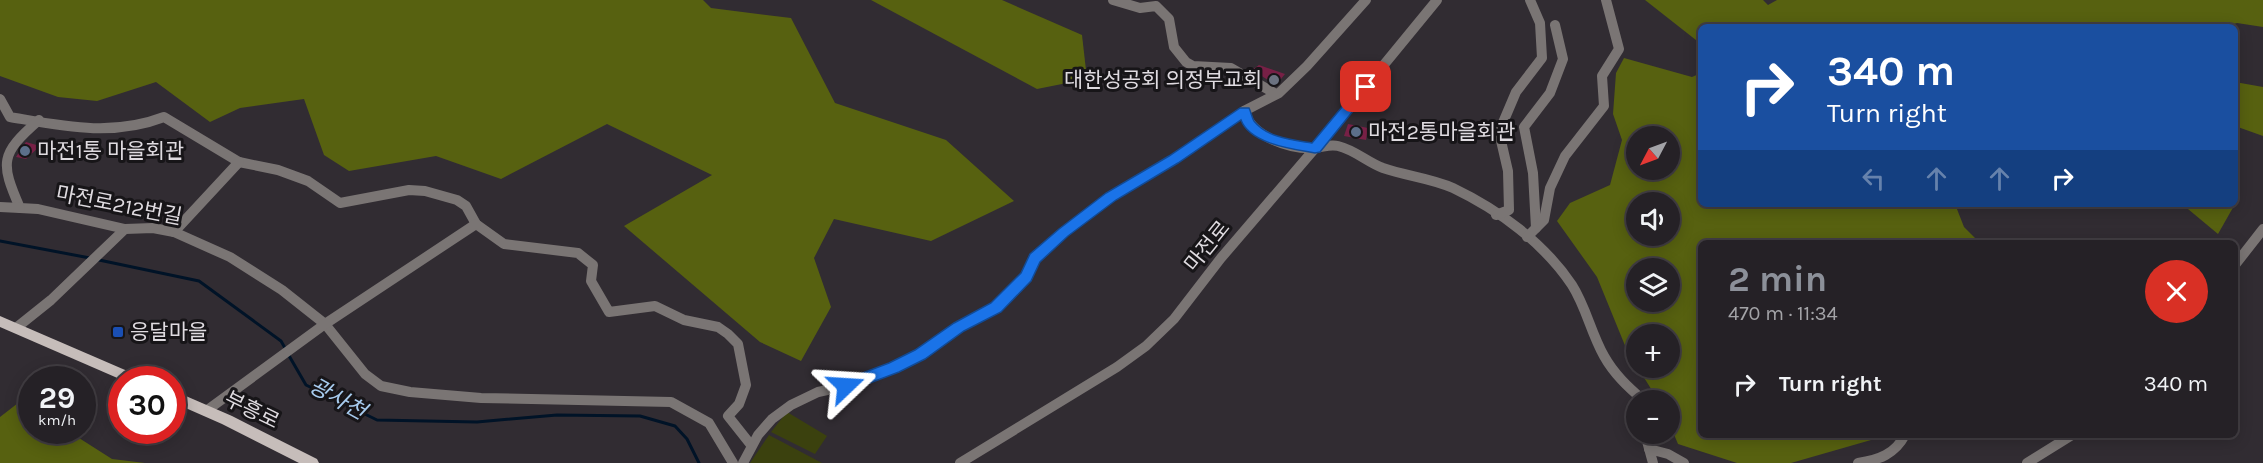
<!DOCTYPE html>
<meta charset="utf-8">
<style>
body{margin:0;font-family:Karla,"Noto Sans KR",sans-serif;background:#2d292e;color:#f1f3f6;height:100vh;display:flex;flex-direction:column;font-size:22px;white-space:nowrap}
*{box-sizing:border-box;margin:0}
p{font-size:20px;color:#a3a3a7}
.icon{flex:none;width:33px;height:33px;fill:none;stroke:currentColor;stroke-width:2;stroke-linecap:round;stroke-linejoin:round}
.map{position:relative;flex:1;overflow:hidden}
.sheet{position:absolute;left:1698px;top:240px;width:540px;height:198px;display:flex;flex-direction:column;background:#252126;border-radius:9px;box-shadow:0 3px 15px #0003,0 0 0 2px #423e43}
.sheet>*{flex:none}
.guide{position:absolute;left:1698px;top:24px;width:540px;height:183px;border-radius:9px;box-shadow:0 3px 15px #0003,0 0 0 2px #423e43;background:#1a4fa0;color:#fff;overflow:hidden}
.needle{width:39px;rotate:229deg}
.controls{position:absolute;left:1626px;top:126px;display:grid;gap:12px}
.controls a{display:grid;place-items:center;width:54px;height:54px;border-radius:50%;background:#252126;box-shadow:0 3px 15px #0003,0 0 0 2px #423e43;font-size:30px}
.speed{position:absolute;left:18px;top:366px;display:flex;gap:12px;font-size:30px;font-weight:700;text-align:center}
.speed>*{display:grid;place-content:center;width:78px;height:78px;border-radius:50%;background:#252126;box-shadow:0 3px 15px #0003,0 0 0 2px #423e43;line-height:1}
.speed small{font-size:15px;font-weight:400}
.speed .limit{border:9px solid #d22;background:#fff;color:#111}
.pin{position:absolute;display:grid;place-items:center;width:51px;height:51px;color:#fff;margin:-26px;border-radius:12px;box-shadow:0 3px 9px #0006}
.me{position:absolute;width:66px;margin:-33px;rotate:70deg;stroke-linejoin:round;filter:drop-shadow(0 0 4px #0008)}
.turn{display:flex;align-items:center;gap:21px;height:126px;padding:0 30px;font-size:27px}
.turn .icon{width:78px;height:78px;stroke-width:2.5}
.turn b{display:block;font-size:42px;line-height:51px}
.lanes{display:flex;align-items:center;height:57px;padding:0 30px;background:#0003;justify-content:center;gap:30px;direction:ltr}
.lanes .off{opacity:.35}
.round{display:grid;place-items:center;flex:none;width:63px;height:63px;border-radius:32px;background:#2d292e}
.summary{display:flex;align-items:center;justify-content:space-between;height:102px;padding:0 30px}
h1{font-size:36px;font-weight:700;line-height:45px;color:#8c9099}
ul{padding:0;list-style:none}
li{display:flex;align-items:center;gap:18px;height:84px;padding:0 30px}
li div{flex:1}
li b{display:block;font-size:22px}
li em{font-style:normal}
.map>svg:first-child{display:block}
</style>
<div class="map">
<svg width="2263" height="463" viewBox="0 0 2263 463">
<rect width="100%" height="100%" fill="#312c32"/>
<!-- green -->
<g fill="#3b410e">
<path d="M787 412 827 436 815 454 771 432Z"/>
<path d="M769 435 822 463H750Z"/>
</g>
<!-- forest -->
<g fill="#576110" fill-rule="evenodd">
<path d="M0 0H703L711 8 791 18 835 103 946 140 1014 201 931 241 834 219 814 258 831 307 801 361 760 342 624 226 712 175 607 124 501 179 436 156 349 171 324 155 304 99 240 108 210 122 156 82 97 101 58 97 0 76Z"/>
<path d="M871 0H1002L1082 35 1087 79 1037 89Z"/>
<path d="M1645 0H1763L1768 5 1777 0H2263V27L2237 23 2222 27H1701V44Z"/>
<path d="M1624 58 1692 77 1701 73V204H1955L1964 227 1980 243H1701V435H1874L1878 438 1791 463H1737L1678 444 1670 425V400H1658L1638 368H1670V334H1636V365L1626 348 1597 277 1557 221 1570 203 1610 185 1622 140 1613 114 1616 73ZM1670 136V170H1636V136ZM1636 202H1670V236H1636ZM1636 268H1670V302H1636Z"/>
<path d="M2235 82 2263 87V136L2235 126Z"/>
<path d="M2168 204H2235L2218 234 2182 204Z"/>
<path d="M22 400 31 406 32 430 68 431 112 459 145 463H0V417Z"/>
</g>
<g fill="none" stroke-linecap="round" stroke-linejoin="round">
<!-- stream -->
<g stroke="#001327" stroke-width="3">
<path d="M0 241 90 258"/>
<path d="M99 260 199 281 281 341 285 348"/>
<path d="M288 354 306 385 377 420 477 422 557 415 640 416 675 426 687 439 699 463"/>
</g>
</g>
<!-- building -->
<g fill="#772046">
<path d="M1259 65 1285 74 1276 85 1252 70Z"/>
<path d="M1348 124 1368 128 1366 140 1344 136Z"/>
<path d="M26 142 40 146 26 159 16 157Z"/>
</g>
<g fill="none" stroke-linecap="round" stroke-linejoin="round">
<!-- minor -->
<g stroke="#7a7574" stroke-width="10">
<path d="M1113 0 1140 8 1156 6 1169 19 1174 47 1186 62 1193 66 1231 68 1276 94"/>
<path d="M0 99 10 117C63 126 112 137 164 117L239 162 278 170 308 181 340 203 409 190 425 191 457 200 466 206 476 224 504 244 578 253 593 265 591 281 609 312 655 306 684 320 718 327 728 334 738 344 746 385 739 404 728 416 751 445"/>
<path d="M1244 111C1252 137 1290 150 1316 148 1324 147 1330 144 1338 146 1355 150 1367 162 1383 168 1406 176 1431 178 1453 188 1499 210 1544 243 1572 285 1586 307 1591 333 1604 356 1614 374 1628 387 1643 400"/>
<path d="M39 120C0 154 0 162 20 208L38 209 125 229 153 228 174 232 230 257 282 290 325 324 365 374 381 386 410 392 481 398 671 402 709 423 733 463"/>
<path d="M0 207 20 208"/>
<path d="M1496 215 1509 210 1508 171 1499 132 1516 92 1542 58 1540 23 1530 0"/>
<path d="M1536 228 1533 173 1524 127 1550 93 1563 59 1555 25"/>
<path d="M174 232 239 162"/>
<path d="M1527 237 1544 220 1550 188 1565 156 1604 106 1602 76 1619 49 1606 0"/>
<path d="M2235 265 2263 229"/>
<path d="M16 328 51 300 125 229"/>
<path d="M206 411 325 324 476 224"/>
<path d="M1645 434 1653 463"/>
<path d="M1649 449 1668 454 1684 463"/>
<path d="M743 463 758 435 772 419 791 405 818 392 846 386 894 368 920 355 959 327 996 307 1026 277 1035 258 1063 232 1111 197 1173 160 1244 111 1279 93 1307 66 1366 0"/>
<path d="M960 463 1117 367 1146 346 1174 319 1221 258 1323 139 1437 0"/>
<path d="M1858 463C1879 460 1895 454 1905 435"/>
<path d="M2027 463 2072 435"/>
</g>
<!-- major -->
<g fill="#c6bdba" fill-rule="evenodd">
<path d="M0 316 139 376 140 380H122L0 327Z"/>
<path d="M172 390 232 416 317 459 319 463H299L222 424 172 402Z"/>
</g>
</g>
<!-- route -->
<path fill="#1a73e8" stroke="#114b97" stroke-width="1.5" d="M1366 82 1370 83 1372 87 1370 90 1320 152 1315 153C1293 149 1250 144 1241 120L1178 163 1116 200 1068 236 1040 262 1031 281 1001 312 964 331 925 359 899 372 846 392 841 390 838 386 841 381 889 363 915 350 954 323 991 303 1021 273 1030 254 1059 229 1106 193 1169 156 1240 108H1249C1251 112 1252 118 1254 121 1267 138 1294 140 1312 143L1362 83Z"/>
<!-- markers -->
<circle fill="#6b7280" stroke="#171518" stroke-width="2" cx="1274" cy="80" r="6"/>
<g fill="#5c6f8a" stroke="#171518" stroke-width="2">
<circle cx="1356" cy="132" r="6"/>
<circle cx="25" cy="151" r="6"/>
</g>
<rect fill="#1a4fb4" stroke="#171518" stroke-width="2" x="112" y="326" width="12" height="12" rx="3"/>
<g text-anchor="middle" stroke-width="6" stroke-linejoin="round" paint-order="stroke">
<!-- poi labels -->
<g font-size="21" fill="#dfdbe0" stroke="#171518" text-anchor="start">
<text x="1262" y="87" text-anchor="end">대한성공회 의정부교회</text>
<text x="1368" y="139">마전2통마을회관</text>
<text x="37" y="158">마전1통 마을회관</text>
<text x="130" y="339">응달마을</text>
</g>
<!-- street labels -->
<g font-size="21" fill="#dfdbe0" stroke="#171518">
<text transform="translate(119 205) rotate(11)" y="7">마전로212번길</text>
<text transform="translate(1207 246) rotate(-51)" y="7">마전로</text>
<text transform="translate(252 410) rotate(26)" y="7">부흥로</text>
</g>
<!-- water labels -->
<g font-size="22" font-style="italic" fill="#a7cbee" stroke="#171518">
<text transform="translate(338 398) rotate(29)" y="8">광사천</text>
</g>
</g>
</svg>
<div class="controls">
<a><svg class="needle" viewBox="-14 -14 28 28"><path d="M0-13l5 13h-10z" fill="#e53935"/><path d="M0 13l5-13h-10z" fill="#a3a3a7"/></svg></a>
<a><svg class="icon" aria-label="sound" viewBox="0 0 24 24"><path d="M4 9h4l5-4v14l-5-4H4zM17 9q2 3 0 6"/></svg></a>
<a><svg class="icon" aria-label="layers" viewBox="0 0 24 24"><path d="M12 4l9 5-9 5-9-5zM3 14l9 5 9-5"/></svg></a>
<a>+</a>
<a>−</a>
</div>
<div class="speed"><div>29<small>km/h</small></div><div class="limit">30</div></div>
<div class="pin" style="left:1366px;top:87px;background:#d93025"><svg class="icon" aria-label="arrive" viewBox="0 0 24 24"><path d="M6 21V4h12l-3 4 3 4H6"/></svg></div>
<svg class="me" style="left:846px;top:386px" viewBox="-20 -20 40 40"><path d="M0-17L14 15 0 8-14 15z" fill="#1a73e8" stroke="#fff" stroke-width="4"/></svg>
<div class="guide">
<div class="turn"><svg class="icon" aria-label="right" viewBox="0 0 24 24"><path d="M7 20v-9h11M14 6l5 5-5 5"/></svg><div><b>340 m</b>Turn right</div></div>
<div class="lanes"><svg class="icon off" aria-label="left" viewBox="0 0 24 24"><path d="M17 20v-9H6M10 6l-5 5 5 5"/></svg><svg class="icon off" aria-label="ahead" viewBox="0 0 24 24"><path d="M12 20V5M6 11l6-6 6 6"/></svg><svg class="icon off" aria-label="ahead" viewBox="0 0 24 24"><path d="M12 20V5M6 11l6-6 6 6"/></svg><svg class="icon" aria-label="right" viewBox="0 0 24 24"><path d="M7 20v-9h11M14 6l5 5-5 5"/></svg></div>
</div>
<section class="sheet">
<div class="summary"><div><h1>2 min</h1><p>470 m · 11:34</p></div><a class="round" style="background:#d93025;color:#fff"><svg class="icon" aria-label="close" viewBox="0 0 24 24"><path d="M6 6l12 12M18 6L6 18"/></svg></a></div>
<ul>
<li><svg class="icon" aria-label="right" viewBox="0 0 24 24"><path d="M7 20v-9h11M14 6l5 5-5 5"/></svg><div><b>Turn right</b></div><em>340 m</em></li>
</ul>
</section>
</div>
